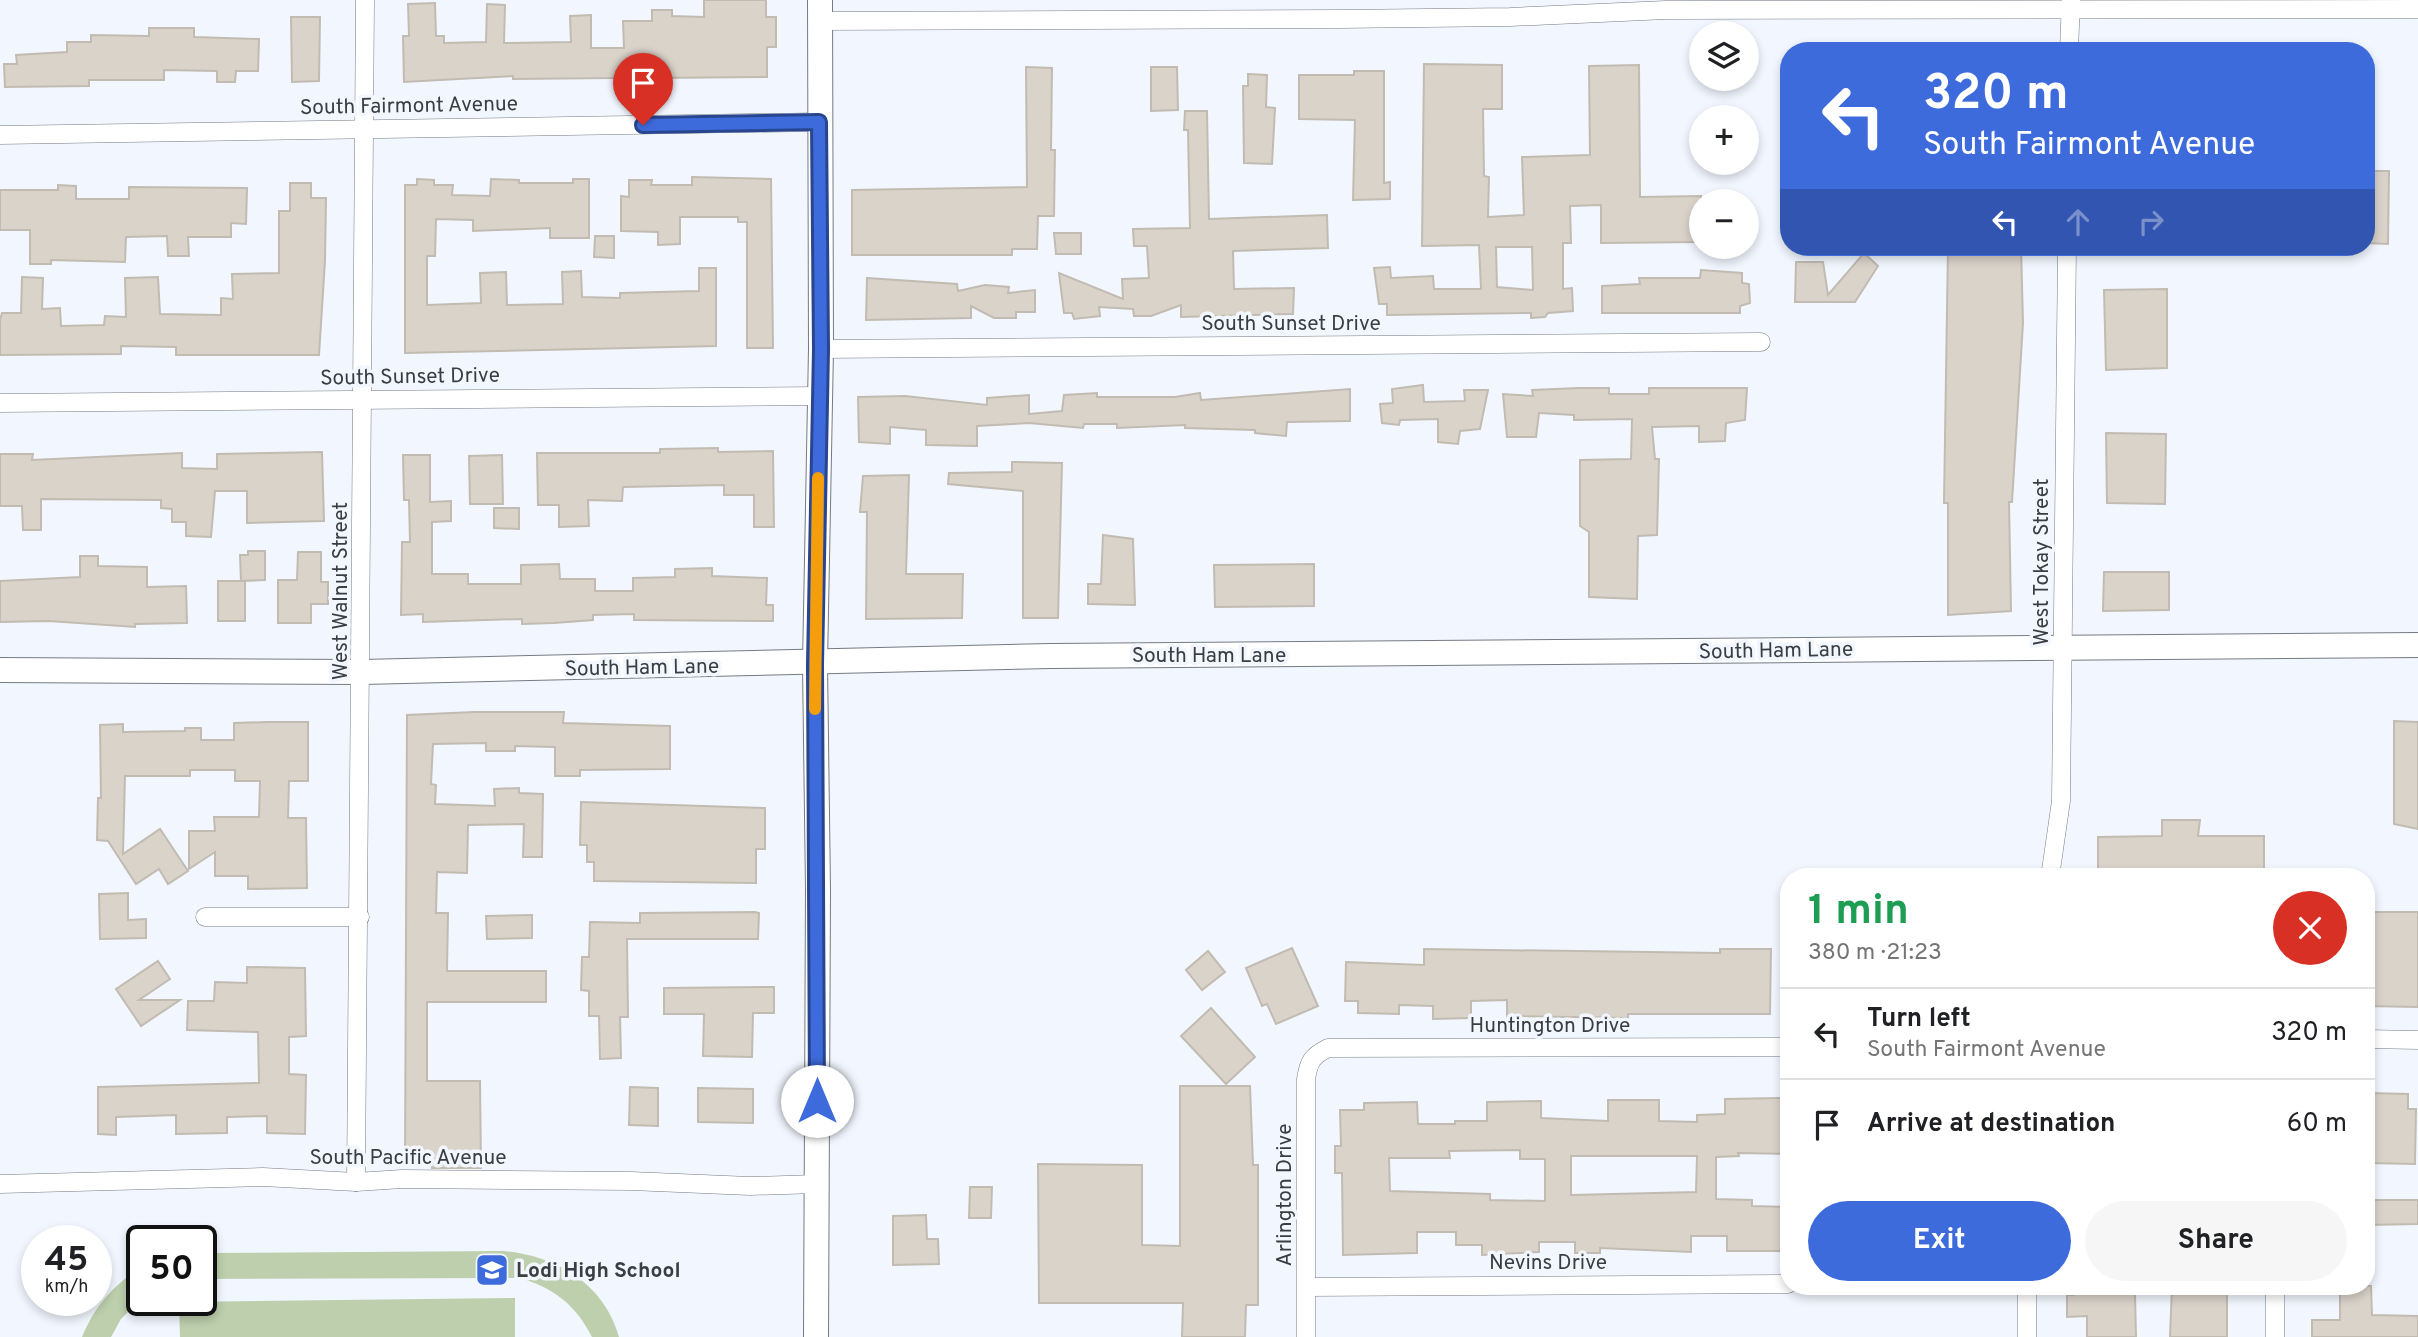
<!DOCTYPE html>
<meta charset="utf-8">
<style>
body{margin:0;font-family:Overpass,sans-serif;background:#f6f6f6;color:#202124;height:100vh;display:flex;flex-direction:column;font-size:26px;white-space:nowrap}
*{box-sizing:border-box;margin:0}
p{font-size:23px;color:#757577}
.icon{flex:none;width:38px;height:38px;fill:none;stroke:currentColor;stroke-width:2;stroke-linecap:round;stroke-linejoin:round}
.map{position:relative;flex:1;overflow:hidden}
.sheet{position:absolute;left:1780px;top:868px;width:595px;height:427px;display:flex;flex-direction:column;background:#fff;border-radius:28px;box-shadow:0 4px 10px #0003}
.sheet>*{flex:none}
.guide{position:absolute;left:1780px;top:42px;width:595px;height:214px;border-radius:28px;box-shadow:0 4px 10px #0003;background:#3e6bdc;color:#fff;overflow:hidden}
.controls{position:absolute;left:1689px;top:21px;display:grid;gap:14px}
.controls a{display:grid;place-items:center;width:70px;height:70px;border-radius:50%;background:#fff;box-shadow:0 4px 10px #0003;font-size:35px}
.speed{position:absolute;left:21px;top:1225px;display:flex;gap:14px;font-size:35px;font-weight:700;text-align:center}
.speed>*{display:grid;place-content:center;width:91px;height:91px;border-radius:50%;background:#fff;box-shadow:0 4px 10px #0003;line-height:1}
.speed small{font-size:18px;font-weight:400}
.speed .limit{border:4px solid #111;border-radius:10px;background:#fff;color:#111}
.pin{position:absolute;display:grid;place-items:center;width:60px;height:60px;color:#fff;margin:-72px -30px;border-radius:50% 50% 50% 0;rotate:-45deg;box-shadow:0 0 7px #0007}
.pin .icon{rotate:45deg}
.me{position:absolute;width:77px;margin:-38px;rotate:0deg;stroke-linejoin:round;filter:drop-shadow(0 0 5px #0008)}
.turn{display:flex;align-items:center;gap:24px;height:147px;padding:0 28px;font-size:32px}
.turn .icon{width:91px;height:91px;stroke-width:2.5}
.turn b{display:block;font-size:49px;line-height:60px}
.lanes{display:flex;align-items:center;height:66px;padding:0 28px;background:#0003;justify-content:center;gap:35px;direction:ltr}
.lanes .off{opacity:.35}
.round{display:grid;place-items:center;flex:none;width:74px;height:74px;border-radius:37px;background:#f6f6f6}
.head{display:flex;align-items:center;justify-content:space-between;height:119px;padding:0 28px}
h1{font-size:42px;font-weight:700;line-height:52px;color:#1e9e55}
.button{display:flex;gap:14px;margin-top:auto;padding:14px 28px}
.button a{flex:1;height:80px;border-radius:42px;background:#3e6bdc;color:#fff;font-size:28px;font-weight:700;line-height:80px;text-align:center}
.button a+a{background:#f6f6f6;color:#202124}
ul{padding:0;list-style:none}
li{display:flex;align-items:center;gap:21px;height:91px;padding:0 28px;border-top:2px solid #e0e0e0}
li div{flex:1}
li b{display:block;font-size:26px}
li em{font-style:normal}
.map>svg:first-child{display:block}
</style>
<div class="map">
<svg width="2418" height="1337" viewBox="0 0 2418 1337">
<rect width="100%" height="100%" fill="#f2f7ff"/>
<!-- green -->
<g fill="#bdcfad">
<path d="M502 1251C555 1255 604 1283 619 1337H592C576 1305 553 1287 519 1278L201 1279V1253Z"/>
<path d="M142 1267V1298L121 1319 111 1337H82C95 1306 113 1285 142 1267Z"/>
<path d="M515 1298V1337H180L179 1302Z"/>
</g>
<!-- building -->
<g fill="#dad3ca" stroke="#c1bbb2" stroke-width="2" fill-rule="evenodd">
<path d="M704 0H766V17H776V47H767V77L653 78V71H616V78L513 79V76L404 82 403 36H409L408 4 435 3 436 36H444V43L486 42 487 4 505 5 504 43 571 42 570 16 591 15V48H624L623 21H652V10H672V16L704 17Z"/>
<path d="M291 17H320L319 81 292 82Z"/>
<path d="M149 28H194V37L259 39 258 71H236L235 82H217V71L164 70V80H89V86L5 87 4 64H17L16 55 67 52V42H91V35L149 36Z"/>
<path d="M1424 64 1502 65V109H1483L1484 176 1489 177 1488 217 1524 215 1522 157 1590 155 1589 66 1639 65 1640 197 1701 196V242L1601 243V205L1570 206 1571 243H1563V289L1572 288 1573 311 1548 313 1545 317 1531 318V313L1387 315V304H1379L1374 268 1390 267 1391 278 1433 276 1434 289H1481L1479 245 1422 246ZM1496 247H1532L1533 290 1497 287Z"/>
<path d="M1026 67 1052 68 1051 150H1055L1054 216H1038L1037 249H1012V255H852V190L1027 187Z"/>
<path d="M1151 67H1177L1178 110 1151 111Z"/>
<path d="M1354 71H1384V183L1390 182V199L1353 200 1355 120 1299 119V75H1354Z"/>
<path d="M1248 74 1267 75 1266 107 1275 108 1272 164 1244 163 1243 86H1248Z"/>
<path d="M1185 111H1207L1209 219 1327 215 1328 248 1233 251 1234 289 1294 288 1293 314 1181 317V305L1151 316H1134L1133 309 1099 307 1100 316 1074 319 1072 313H1064L1059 273 1123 299 1122 279 1149 278 1147 246H1134L1133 229 1190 228 1188 130H1184Z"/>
<path d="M2366 171H2389L2388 244 2366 243Z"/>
<path d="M692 177 771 179 773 348H747V222H738V217H680V244L658 245V232L621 231V196L629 197V180H652L651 185H692Z"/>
<path d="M417 179 434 180V185H453L452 195 490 196 491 179 519 180V183H573V179H589V238H550V228L473 231V220L436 219 435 256H427V305L481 303 480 273 506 272 507 305 563 304 562 272 581 271 582 297 620 298V293L699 291V268H716V346L405 353V185H417Z"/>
<path d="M290 183H311V198H326L325 261 319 355H176V347L121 346V354L0 355V320L2 313H21L22 277 43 278 42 309 60 308 61 326 104 325 105 316 126 317 125 278 158 277 160 314 221 315V298L233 299 232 274 279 273V211H290Z"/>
<path d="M58 185 76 186V199H129V187L247 188 246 224 231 223V237H188L189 256H168L167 236 126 237 125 262 51 260V264H30V230H0V190H58Z"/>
<path d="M1054 233H1081V254H1056Z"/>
<path d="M595 236H614V258L594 257Z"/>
<path d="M1948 247H2021L2023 323 2012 502H2009L2011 611 1948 615V503H1944Z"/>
<path d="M1864 253 1878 266 1855 302H1795L1796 262H1823L1828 295Z"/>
<path d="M1701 270 1742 273V283L1749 284 1750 303 1740 306V313H1602V286L1640 284 1639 278H1700Z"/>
<path d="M867 278 957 284 958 291 985 285 1009 287 1008 293 1035 290V312H1016V318H994L971 306V318L866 320Z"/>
<path d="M2167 289V368L2106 370 2104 290Z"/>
<path d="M1423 385 1424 402 1465 401 1464 390H1488L1480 429 1460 431 1458 444 1438 442V419L1400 420 1399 425 1382 423 1380 404 1393 403 1392 389Z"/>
<path d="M1579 388H1609V394H1649V388H1747L1745 420 1726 423 1725 441 1699 442V426L1652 427 1655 459H1659L1657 535 1638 536 1637 599 1589 597V532L1580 526V460L1631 459 1632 419 1574 420V415L1539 413 1536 437H1507L1503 394 1533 396 1532 390Z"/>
<path d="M1350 389V421L1287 422 1286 436 1255 433V430L1185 428V425L1117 428V424H1084L1083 428 1029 423 977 426V446L926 445V430L890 427V444L859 442 858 397 905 396 987 405V398L1029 395V414L1062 411 1064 395 1097 393V397H1175L1200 393 1201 400Z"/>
<path d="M2106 433 2166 434 2165 504 2107 503Z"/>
<path d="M718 448V452L773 451 774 527H754V495H724V485L623 487 622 501 588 500 589 526 559 527V505H538L537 453H660V449Z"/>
<path d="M322 452 324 521 247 523V491H215L211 537 186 536V522H172V509L161 508V500L41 499V530H23L22 506H0V454H33L32 460 182 453V468L217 469V454Z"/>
<path d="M403 455H430V502L451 501V521L432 522V574H468V584H521V565L559 564 560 579H595V591H633V578L675 577V569L712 568V576L767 578 766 605H773V621L634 620V614L593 615V620L554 623 522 624V619L423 622V614L401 615 402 542H410L409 500H404Z"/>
<path d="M502 455 503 504H470L469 456Z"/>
<path d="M1012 462 1062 463 1058 618H1023V491L948 484 949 473 1012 472Z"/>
<path d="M909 475 906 574H963L962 618 866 619 867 512H860L863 476Z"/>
<path d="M494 508H519V529L494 528Z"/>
<path d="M1103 535 1133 539 1135 605 1088 604V584H1101Z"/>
<path d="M248 551H265V580L241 581 240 555H248Z"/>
<path d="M298 552H321V582H328V604H311V623H278V580H297Z"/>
<path d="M80 556H98V566L147 567V587L186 586 187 623 135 624V627L49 621 0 622V581L80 577Z"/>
<path d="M1314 564V606L1215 607 1214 565Z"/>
<path d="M2104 572H2169V610L2103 611Z"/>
<rect x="218" y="581" width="27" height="40"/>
<path d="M474 712H564L563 723 670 726V769L580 770V776H555V747L515 746V751H486V743L433 744 431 784 436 785 435 804 495 806 494 789 519 788V793L543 794 542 857H523L524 824 468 825 467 873 437 872 436 913H448L447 971H546V1002H427V1081H480L481 1168H432V1162H405L407 715Z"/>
<path d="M2394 721 2418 722V829L2394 824Z"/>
<path d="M268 722H308V781H289L288 818H306L307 888 248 889V876H215V852L189 869V831H215L214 817H259L260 781H235V770H190V776H125L123 854 160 829 188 871 168 884 159 869 136 884 108 841 97 840 98 798H101L100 725 123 724V732L185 731V728H201V740H234V723Z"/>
<path d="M581 802 765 808V849H756V883L594 881V862H587V845H580Z"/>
<path d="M2162 820H2200L2198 836H2264V877H2098V837L2162 836Z"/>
<path d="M128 893V920L146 919V938L100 939 99 894Z"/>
<path d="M2366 912H2418V1007L2366 1006Z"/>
<path d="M640 913 755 912 759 913 758 939H627L628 1017H620L621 1058 600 1059 599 1016H589V991L581 990 582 957H589L590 922 640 923Z"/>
<path d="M532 915V938L487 939 486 916Z"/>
<path d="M1292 948 1318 1006 1276 1024 1267 1004 1262 1006 1246 968Z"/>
<path d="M1424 949 1720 953V949H1771L1770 1014H1628V1018L1507 1016V1000L1471 1001V1018L1433 1019V1006L1399 1005V1014L1358 1013V1001H1345L1346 962 1424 965Z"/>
<path d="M1208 951 1225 972 1202 990 1186 970Z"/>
<path d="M158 961 170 979 139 1000H180L141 1026 116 989Z"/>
<path d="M247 967 305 968 306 1036 289 1037V1074L306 1075 305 1134 267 1133V1116L227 1117V1133L176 1134V1115L116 1117V1135L98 1134V1087L259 1083 258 1032 187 1030 188 1001H214L215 982 247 983Z"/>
<path d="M774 987V1013H753L752 1057 703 1056 704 1014H664V988Z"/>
<path d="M1211 1008 1255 1057 1226 1084 1181 1036Z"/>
<path d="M1180 1086H1250L1253 1165H1258V1305H1246L1245 1337H1182L1183 1303H1039L1038 1164 1142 1165V1245L1180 1246Z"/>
<path d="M630 1087 658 1088V1126L629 1125Z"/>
<path d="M698 1088 753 1089V1123L698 1122Z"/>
<path d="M2368 1093 2408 1094V1109H2416L2415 1164 2366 1163Z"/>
<path d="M1783 1098V1121H1788V1154L1738 1153 1739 1156 1716 1157V1199L1752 1200V1206L1788 1207V1251H1727V1236H1691V1252L1600 1248V1253H1575V1242H1539V1252L1482 1255V1245H1456V1232H1417V1253L1343 1255 1342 1173H1335V1146H1341L1340 1110H1364V1103L1417 1102 1418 1124H1455V1121H1487V1102L1541 1101V1118L1608 1121V1100H1659V1121L1697 1122V1115L1725 1114V1099ZM1520 1150V1159H1545V1201L1490 1200V1194L1390 1191 1389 1158H1450L1449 1151ZM1571 1156H1697L1696 1192 1571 1195Z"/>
<path d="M970 1187H992L991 1218H969Z"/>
<path d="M2366 1200H2418V1224L2366 1225Z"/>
<path d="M926 1215 927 1239H938L939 1264 893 1265V1216Z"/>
<path d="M2074 1286H2103V1294H2135L2136 1337H2087V1316L2067 1317V1295H2074Z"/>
<path d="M2172 1286H2227V1337H2170Z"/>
<path d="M2340 1286H2371L2372 1315 2418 1316V1337H2312V1320H2340Z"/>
</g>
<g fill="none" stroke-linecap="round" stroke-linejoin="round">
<defs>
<g id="street">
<path d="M820 21 1339 19 1510 17 1666 10 2418 9"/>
<path d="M2069 51 2071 0"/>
<path d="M0 135 819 122"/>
<path d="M821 349 1761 342"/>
<path d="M0 403 820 396"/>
<path d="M2050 877 2061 801 2067 247"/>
<path d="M205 917H360"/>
<path d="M2366 1039 2418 1040"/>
<path d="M356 1182 365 0"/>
<path d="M0 1184 263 1177 356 1182 402 1179 631 1181 750 1186 817 1184"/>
<path d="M2275 1286V1337"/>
<path d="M1307 1287 1788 1284"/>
<path d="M1306 1337V1079C1309 1061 1312 1056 1328 1048L1788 1047"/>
<path d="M2027 1337V1286"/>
</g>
<g id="secondary">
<path d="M0 670 362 672 1051 656 2418 645"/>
<path d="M816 1337 818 890 815 664 821 349 820 0"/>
</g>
</defs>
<!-- street casing -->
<use href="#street" stroke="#757a83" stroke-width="19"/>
<!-- secondary casing -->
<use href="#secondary" stroke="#757a83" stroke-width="26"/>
<!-- street -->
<use href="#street" stroke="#fff" stroke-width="18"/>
<!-- secondary -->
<use href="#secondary" stroke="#fff" stroke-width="24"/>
</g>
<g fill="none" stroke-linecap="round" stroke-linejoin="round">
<defs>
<path id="route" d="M643 125 819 122 821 349 815 664 817 1101"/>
</defs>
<!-- route casing -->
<use href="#route" stroke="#28468f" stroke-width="18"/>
<!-- route -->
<use href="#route" stroke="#3e6bdc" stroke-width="12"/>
<!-- slow -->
<path stroke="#f59e0b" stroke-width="12" d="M815 709 818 478"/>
</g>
<!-- icons -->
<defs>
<symbol id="school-square" viewBox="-11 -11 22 22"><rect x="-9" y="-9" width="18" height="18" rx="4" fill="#3e6bdc" stroke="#f2f7ff"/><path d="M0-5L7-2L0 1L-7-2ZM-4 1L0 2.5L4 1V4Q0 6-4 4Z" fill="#fff"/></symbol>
</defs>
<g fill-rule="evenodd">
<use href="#school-square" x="473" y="1251" width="38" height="38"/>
</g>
<g text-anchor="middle" stroke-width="7" stroke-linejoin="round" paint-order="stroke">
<!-- street labels -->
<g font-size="21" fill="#3a3d41" stroke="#f2f7ff">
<text transform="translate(409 105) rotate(-1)" y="7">South Fairmont Avenue</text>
<text x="1291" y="330">South Sunset Drive</text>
<text transform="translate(410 376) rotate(-1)" y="7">South Sunset Drive</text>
<text transform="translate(2041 562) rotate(-90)" y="7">West Tokay Street</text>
<text transform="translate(340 591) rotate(-90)" y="7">West Walnut Street</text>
<text transform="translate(1776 650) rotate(-1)" y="7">South Ham Lane</text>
<text x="1209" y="662">South Ham Lane</text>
<text transform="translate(642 667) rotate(-1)" y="7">South Ham Lane</text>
<text x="1550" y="1032">Huntington Drive</text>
<text x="408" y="1164">South Pacific Avenue</text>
<text transform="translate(1284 1195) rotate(-90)" y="7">Arlington Drive</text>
<text x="1548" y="1269">Nevins Drive</text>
</g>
<!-- poi labels -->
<g font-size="21" font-weight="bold" fill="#3a3d41" stroke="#f2f7ff" text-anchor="start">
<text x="516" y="1277">Lodi High School</text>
</g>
</g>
</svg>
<div class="controls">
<a><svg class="icon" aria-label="layers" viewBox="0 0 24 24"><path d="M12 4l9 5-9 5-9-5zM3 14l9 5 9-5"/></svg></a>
<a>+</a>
<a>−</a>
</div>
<div class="speed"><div>45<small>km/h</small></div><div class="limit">50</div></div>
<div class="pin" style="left:643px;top:125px;background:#d93025"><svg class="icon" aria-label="arrive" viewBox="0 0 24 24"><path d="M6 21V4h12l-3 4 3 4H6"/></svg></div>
<svg class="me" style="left:817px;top:1101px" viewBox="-20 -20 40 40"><circle r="19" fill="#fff"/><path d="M0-13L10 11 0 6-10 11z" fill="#3e6bdc"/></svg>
<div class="guide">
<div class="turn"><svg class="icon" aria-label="left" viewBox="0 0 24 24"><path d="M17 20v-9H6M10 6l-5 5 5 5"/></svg><div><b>320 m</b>South Fairmont Avenue</div></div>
<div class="lanes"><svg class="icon" aria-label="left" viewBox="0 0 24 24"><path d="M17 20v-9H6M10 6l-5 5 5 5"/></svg><svg class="icon off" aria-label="ahead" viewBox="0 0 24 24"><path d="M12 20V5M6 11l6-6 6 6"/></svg><svg class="icon off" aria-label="right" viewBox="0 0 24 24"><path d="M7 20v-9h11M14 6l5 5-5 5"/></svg></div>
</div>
<section class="sheet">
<div class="head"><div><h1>1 min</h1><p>380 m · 21:23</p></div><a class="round" style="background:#d93025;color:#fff"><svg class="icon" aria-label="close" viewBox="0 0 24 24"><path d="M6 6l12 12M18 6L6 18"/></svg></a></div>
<ul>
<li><svg class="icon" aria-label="left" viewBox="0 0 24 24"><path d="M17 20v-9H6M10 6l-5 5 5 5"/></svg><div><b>Turn left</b><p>South Fairmont Avenue</p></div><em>320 m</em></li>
<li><svg class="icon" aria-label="arrive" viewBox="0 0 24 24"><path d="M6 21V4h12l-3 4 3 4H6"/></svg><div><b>Arrive at destination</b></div><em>60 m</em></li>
</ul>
<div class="button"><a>Exit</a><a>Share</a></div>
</section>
</div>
